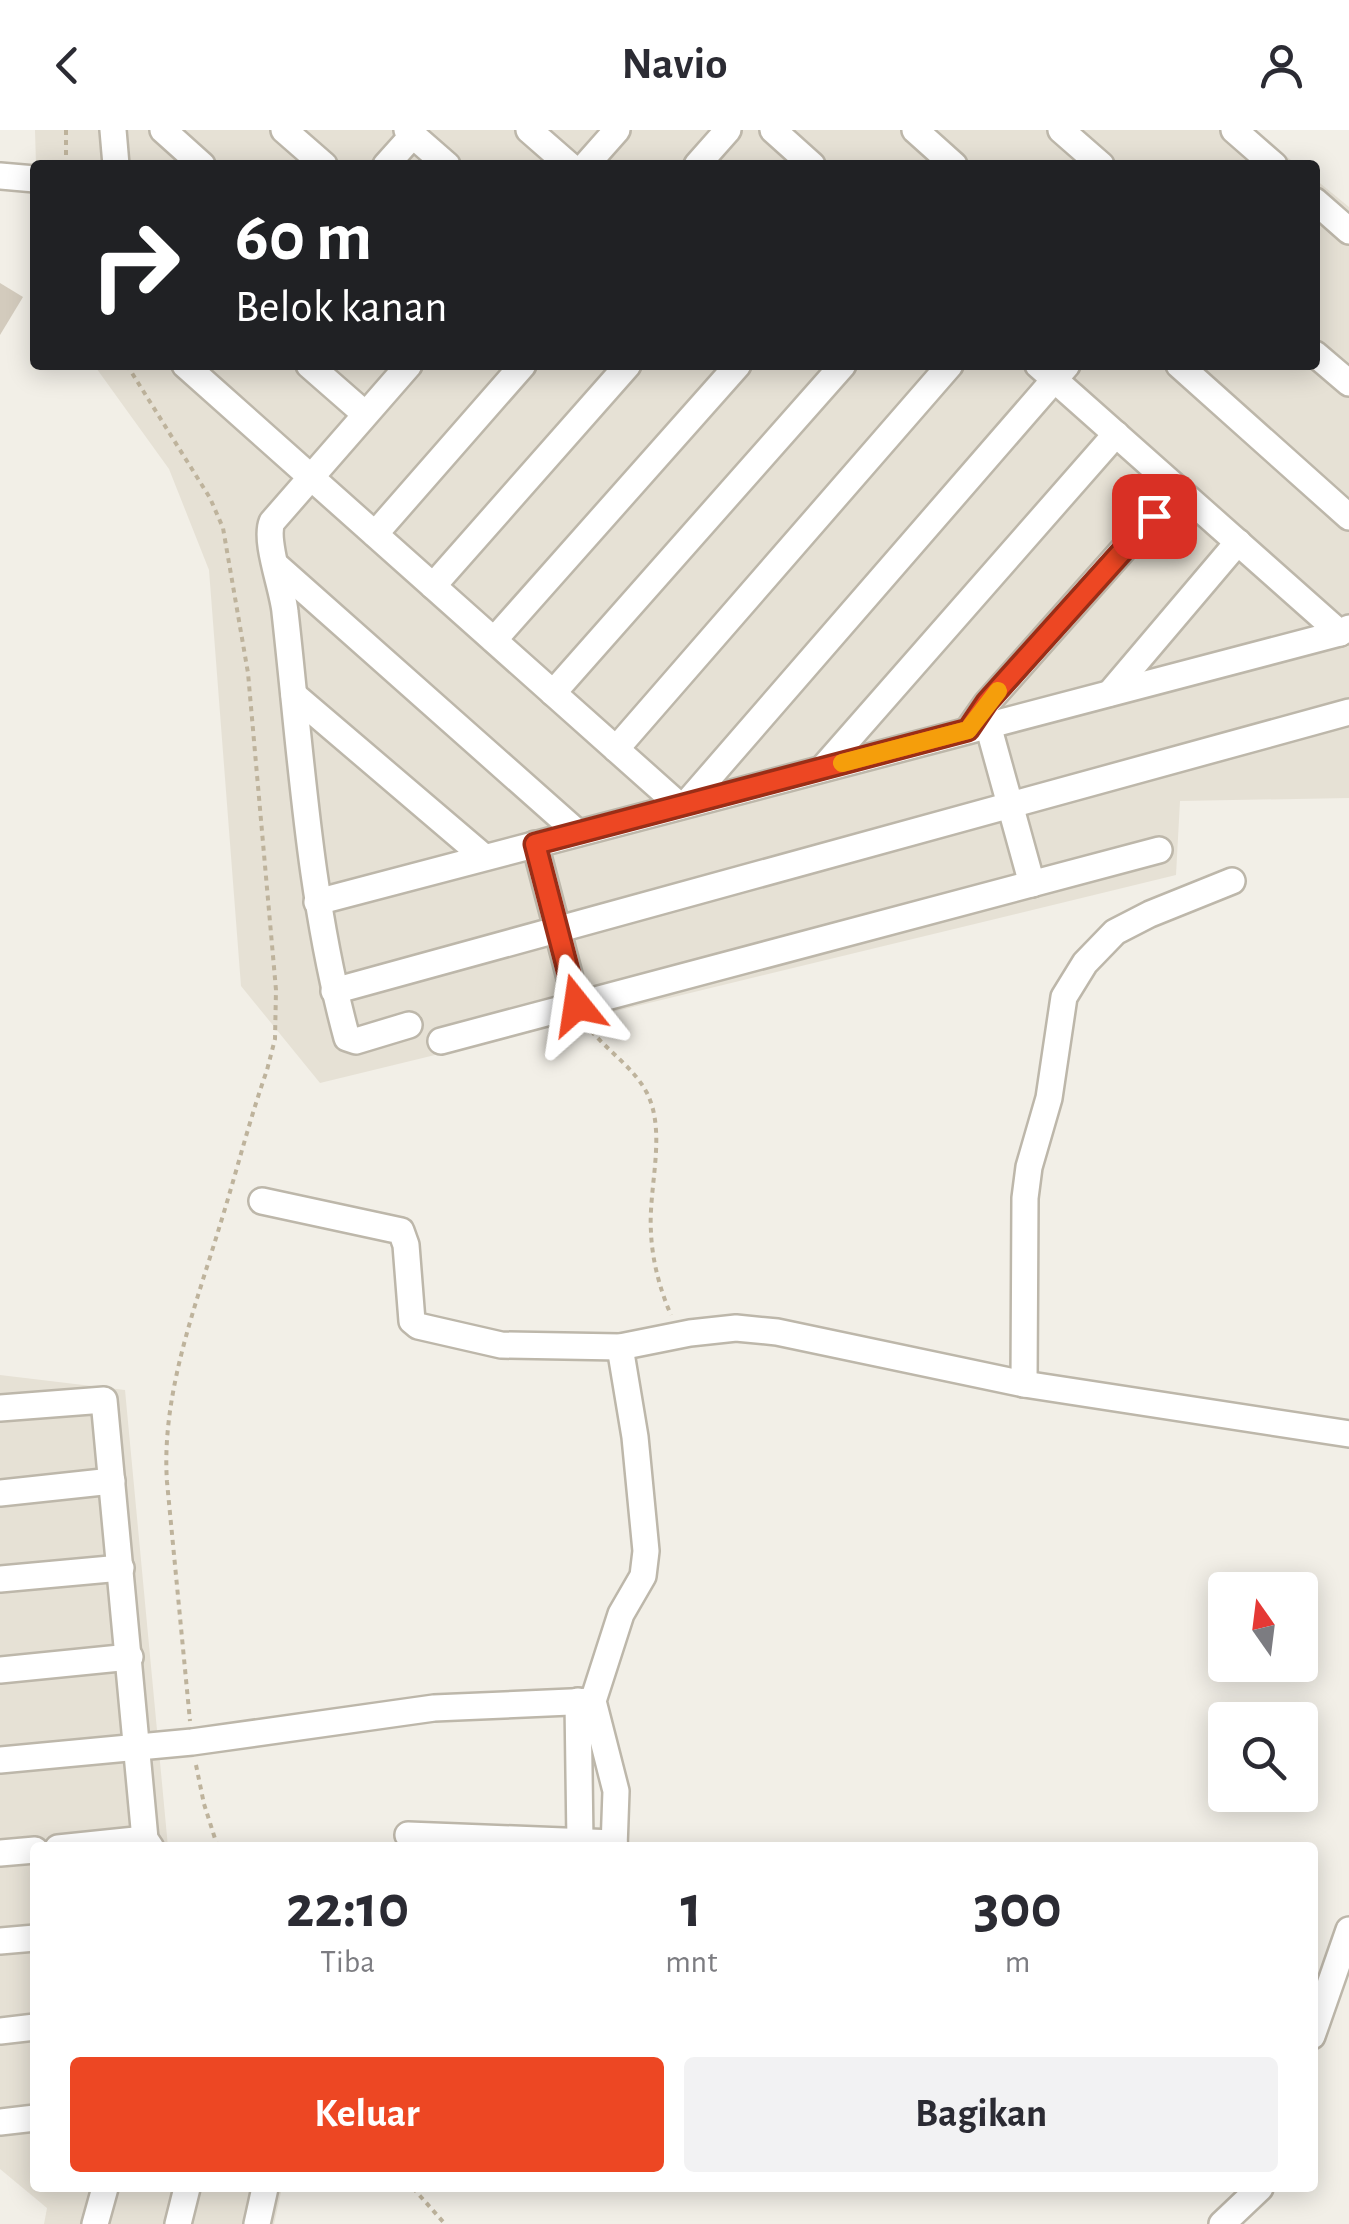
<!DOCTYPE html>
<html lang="id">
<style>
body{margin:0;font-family:"Alegreya Sans",sans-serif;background:#f2f2f3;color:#2b2b33;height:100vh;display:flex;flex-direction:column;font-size:38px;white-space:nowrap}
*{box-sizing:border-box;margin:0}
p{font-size:32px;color:#7c7c81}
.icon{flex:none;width:55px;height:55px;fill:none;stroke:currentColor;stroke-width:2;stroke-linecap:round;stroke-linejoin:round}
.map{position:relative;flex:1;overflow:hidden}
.panel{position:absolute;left:30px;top:1712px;width:1288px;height:350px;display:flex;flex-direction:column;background:#fff;border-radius:10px;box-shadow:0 5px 25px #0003}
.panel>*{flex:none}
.hud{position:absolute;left:30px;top:30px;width:1290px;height:210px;border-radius:10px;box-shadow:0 5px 25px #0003;background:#202124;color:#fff;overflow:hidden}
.needle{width:65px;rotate:346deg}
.buttons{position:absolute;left:1208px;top:1442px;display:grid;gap:20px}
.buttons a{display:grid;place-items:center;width:110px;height:110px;border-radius:10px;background:#fff;box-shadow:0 5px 25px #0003;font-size:50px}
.pin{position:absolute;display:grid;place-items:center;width:85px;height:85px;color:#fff;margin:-42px;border-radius:20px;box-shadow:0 5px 15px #0006}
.me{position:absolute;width:110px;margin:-55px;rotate:345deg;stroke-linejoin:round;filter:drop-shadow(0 0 8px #0008)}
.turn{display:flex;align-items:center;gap:35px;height:210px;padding:0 40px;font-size:45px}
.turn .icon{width:130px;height:130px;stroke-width:2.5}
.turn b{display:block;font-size:70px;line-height:85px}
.eta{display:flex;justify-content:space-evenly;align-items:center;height:170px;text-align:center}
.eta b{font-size:60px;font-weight:600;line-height:70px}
.action{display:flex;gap:20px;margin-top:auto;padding:20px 40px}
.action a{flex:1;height:115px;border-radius:10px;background:#ed4723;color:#fff;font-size:40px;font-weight:600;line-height:115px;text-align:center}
.action a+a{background:#f2f2f3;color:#2b2b33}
header{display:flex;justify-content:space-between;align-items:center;height:130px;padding:0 40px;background:#fff;font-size:45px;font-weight:600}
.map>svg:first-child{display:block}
</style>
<header><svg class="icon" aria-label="back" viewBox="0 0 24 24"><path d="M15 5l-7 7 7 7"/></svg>Navio<svg class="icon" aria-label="person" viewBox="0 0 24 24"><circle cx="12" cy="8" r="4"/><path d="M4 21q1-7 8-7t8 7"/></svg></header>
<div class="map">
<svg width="1349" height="2094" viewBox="0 0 1349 2094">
<rect width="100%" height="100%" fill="#f2efe7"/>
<!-- residential -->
<g fill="#e6e1d5">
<path d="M35 0H1254L1297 35H36Z"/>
<path d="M1315 49 1349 77V668L1180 671 1176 745 320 953 241 856 209 440 169 339 94 235H1315Z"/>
<path d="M0 1245 125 1260 168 1717 35 1718V2058H282L274 2094H44L47 2078 0 2039Z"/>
</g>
<!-- building -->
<path fill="#d3cbbd" d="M0 153 23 167 0 205Z"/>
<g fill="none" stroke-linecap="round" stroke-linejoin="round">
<defs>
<g id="minor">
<path d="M113 0 116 35"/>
<path d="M163 0 202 35"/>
<path d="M284 0 324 35"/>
<path d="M407 0 447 35"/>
<path d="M529 0 569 35"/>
<path d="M773 0 812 35"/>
<path d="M915 0 954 35"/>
<path d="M1061 0 1101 35"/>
<path d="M1234 0 1274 35"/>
<path d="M386 35 413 5"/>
<path d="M586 35 617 0"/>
<path d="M697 35 728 0"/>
<path d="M0 46 35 49"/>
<path d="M1315 71 1349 101"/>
<path d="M1315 224 1349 253"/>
<path d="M185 235 680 676"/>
<path d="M309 235 365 284"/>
<path d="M409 235 272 392C264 411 283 459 285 482 301 624 309 769 347 908L356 911 409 895"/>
<path d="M1038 235 1340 503"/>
<path d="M1179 235 1349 387"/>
<path d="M375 404 523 235"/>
<path d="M277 436 578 703"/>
<path d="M433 456 628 235"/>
<path d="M494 510 738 235"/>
<path d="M553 563 843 235"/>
<path d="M1110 563 1238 412"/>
<path d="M294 565 484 727"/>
<path d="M988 595 1032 754"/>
<path d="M968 600 987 573 1177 359"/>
<path d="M616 619 950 235"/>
<path d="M823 638 1116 304"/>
<path d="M686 674 1067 235"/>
<path d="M535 714 577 875"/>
<path d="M317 772 1340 503 1349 498"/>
<path d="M334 861 1349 582"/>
<path d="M441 911 1159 720"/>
<path d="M262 1071 401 1101 406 1115 412 1191 418 1196 501 1215 620 1217 690 1203 736 1198 777 1202 1024 1254 1349 1304"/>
<path d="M1024 1254 1025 1068 1029 1037 1049 968 1064 867 1085 833 1115 802 1150 784 1232 751"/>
<path d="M0 1278 104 1270 145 1709 151 1718"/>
<path d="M0 1363 112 1351"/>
<path d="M0 1449 121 1438"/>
<path d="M0 1540 130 1527"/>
<path d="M578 1571 580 1712"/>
<path d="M0 1630 192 1612 434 1578 593 1571"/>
<path d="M408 1705 614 1713"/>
<path d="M58 1718 145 1709"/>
<path d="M614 1718 616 1661 593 1571 621 1484 643 1446 646 1421 635 1307 620 1217"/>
<path d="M0 1723 35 1720"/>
<path d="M0 1811 35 1808"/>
<path d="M0 1901 35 1897"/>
<path d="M1312 1906 1349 1800"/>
<path d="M0 1992 35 1988"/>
<path d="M95 2094 105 2058"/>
<path d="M178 2094 187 2058"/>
<path d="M257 2094 265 2058"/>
<path d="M1222 2094 1260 2058"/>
</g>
</defs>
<!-- minor casing -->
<use href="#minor" stroke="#bdb7aa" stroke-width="30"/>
<!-- path -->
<g stroke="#beb39c" stroke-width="4" stroke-dasharray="5 5" stroke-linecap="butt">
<path d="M66 35V0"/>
<path d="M127 235 210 368 223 398 248 543 276 860 275 909 267 940C249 991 236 1044 220 1095 195 1178 161 1265 167 1352L190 1591"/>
<path d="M585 893C603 918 633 936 647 963 667 1003 648 1058 651 1102 652 1130 660 1160 671 1185"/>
<path d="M196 1635 204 1674 218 1718"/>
<path d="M413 2058 445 2094"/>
</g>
<!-- minor -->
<use href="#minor" stroke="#fff" stroke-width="25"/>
</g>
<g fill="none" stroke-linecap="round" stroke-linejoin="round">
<defs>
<path id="route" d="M577 875 535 714 968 600 987 572 1154 386"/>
</defs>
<!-- route casing -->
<use href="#route" stroke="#9a2e17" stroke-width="25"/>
<!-- route -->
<use href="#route" stroke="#ed4723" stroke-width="18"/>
<!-- slow -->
<path stroke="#f59e0b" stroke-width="18" d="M842 633 968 600 998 561"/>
</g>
</svg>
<div class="buttons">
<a><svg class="needle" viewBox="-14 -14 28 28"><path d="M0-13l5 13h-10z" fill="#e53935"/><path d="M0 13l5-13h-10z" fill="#7c7c81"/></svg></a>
<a><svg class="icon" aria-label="search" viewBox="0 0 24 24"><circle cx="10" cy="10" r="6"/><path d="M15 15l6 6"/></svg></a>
</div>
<div class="pin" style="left:1154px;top:386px;background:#d93025"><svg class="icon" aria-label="arrive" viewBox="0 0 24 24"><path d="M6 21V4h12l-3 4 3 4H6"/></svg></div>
<svg class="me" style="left:577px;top:875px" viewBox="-20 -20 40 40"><path d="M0-17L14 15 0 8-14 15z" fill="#ed4723" stroke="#fff" stroke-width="4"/></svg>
<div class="hud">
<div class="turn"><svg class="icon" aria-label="right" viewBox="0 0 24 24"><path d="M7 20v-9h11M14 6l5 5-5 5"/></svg><div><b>60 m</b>Belok kanan</div></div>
</div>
<section class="panel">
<div class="eta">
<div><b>22:10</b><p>Tiba</p></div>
<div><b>1</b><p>mnt</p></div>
<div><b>300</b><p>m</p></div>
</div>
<div class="action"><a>Keluar</a><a>Bagikan</a></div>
</section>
</div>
